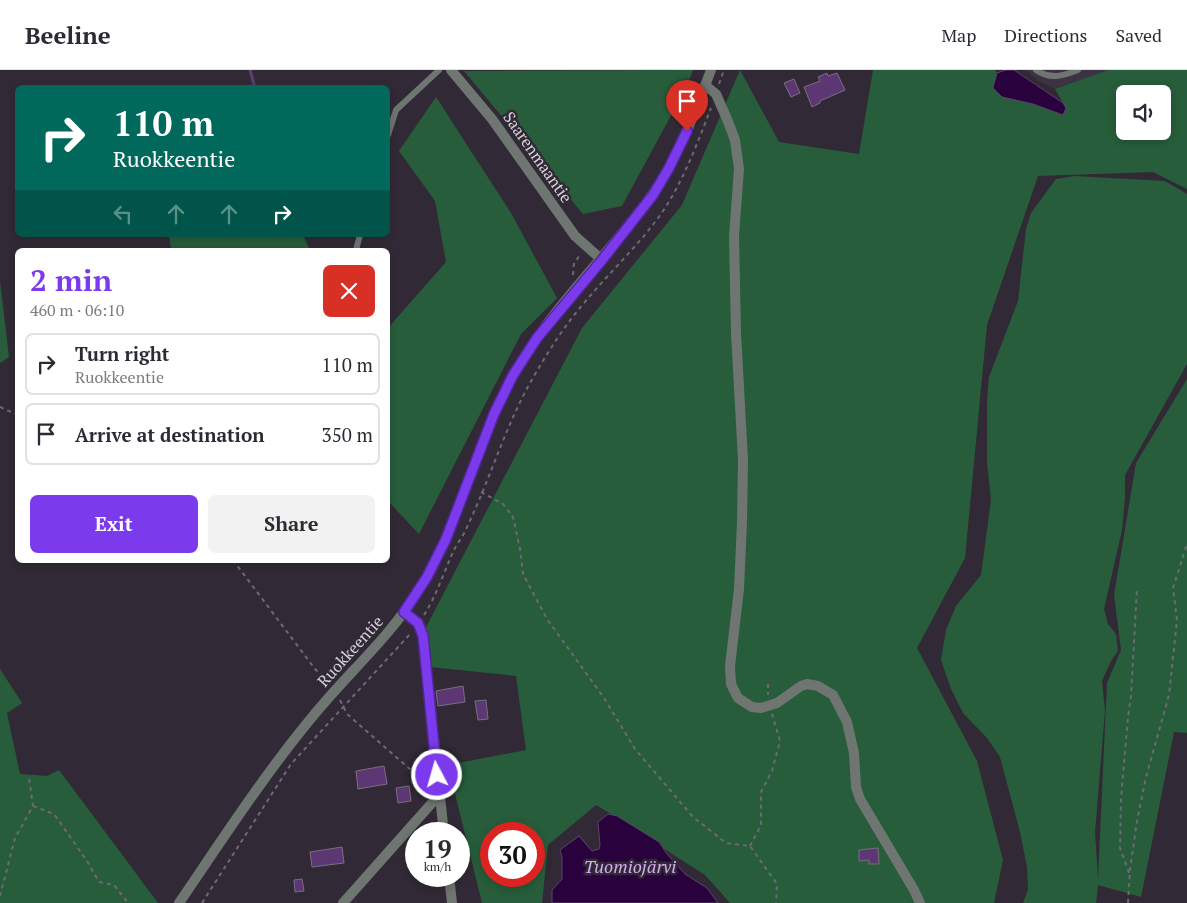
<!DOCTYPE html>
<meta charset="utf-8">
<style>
body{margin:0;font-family:"PT Serif",serif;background:#f2f2f3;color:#2b2b33;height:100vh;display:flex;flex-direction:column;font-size:19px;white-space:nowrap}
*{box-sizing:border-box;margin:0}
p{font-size:16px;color:#7c7c81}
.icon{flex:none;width:28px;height:28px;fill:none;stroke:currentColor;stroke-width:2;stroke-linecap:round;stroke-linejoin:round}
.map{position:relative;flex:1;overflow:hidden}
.panel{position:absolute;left:15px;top:178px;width:375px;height:315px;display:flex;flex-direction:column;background:#fff;border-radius:8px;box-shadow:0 2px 8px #0003}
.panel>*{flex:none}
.top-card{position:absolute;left:15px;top:15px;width:375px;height:152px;border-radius:8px;box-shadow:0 2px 8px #0003;background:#00695c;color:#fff;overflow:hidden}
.tools{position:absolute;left:1116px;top:15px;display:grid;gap:10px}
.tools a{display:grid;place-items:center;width:55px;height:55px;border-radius:8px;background:#fff;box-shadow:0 2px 8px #0003;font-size:25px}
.speed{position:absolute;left:405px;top:752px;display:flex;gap:10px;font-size:25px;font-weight:700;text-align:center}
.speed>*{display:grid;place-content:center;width:65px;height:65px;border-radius:50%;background:#fff;box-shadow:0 2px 8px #0003;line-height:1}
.speed small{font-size:12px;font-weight:400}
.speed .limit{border:8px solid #d22;background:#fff;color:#111}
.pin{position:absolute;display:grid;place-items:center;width:42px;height:42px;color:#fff;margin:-51px -21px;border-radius:50% 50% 50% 0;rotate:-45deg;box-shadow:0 0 5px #0007}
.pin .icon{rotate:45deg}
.me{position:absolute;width:55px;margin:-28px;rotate:354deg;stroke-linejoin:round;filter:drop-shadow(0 0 4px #0008)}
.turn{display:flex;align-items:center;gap:18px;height:105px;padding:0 15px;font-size:22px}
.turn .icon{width:65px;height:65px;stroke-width:2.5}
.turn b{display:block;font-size:35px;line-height:42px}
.lanes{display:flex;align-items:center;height:48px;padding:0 15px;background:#0003;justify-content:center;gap:25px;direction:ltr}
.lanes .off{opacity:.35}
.round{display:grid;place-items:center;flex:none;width:52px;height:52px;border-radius:8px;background:#f2f2f3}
.head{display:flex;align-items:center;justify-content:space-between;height:85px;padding:0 15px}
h1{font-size:30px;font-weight:700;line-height:38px;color:#7c3aed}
.primary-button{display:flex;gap:10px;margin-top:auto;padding:10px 15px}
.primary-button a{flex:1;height:58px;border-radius:8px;background:#7c3aed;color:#fff;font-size:20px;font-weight:700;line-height:58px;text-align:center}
.primary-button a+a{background:#f2f2f3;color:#2b2b33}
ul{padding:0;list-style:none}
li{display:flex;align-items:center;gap:15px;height:62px;margin:0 10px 8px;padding:0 5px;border:2px solid #e1e1e2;border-radius:8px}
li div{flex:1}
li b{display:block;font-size:19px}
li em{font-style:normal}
header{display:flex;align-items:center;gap:30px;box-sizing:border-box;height:70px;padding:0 25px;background:#fff;border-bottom:1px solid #e1e1e2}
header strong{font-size:24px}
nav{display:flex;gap:28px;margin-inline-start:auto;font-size:18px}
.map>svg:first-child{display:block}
</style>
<header>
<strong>Beeline</strong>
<nav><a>Map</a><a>Directions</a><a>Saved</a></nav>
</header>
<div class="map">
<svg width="1187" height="833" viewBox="0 0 1187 833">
<rect width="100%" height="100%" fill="#312a36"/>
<!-- built -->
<path fill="#3c3244" d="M1026 0H1108L1055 19 1038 11Z"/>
<!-- green -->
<g fill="#275d3b" fill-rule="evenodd">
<path d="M693 0 687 16 622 136 583 144 464 1Z"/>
<path d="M740 0 779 72 859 84 873 0H995L997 3 994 18 1063 45 1066 38 1055 19 1108 0H1187V119L1153 102 1038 106 987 255 965 488 917 578 977 691 1003 790 994 833H730L705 805 663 778 667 784 685 804 707 818 718 833H552V820L562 809V787L560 780 579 765 592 781 599 779 600 775 598 752 608 744H611L596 735 548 775 542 833H482L448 695 526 680 516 606 430 597 424 561 582 258 682 135ZM1125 24H1162V61H1125ZM491 764H534V806H491Z"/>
<path d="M436 27 511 143 557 228 521 264 419 464 388 431V258L446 192 435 131 399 81Z"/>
<path d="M1075 106 1165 111 1187 124V294L1125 405V429L1122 460 1104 539 1108 554 1116 564 1118 581 1111 591 1102 611 1105 641 1095 762 1098 809 1107 613 1121 580 1114 525 1136 393 1187 309V663L1174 662 1141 827 1098 815 1096 833H1023L1028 820 1027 797 1020 762 1000 687 987 668 963 643 951 619 941 590 946 560 956 536 981 505 991 430 987 392V330L989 307 1018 231 1026 159 1031 143 1056 109Z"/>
<path d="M169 165H303L310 180H171Z"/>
<path d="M0 211 9 287 0 293Z"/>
<path d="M0 599 22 633 7 643 20 704 47 706 59 700 158 833H0Z"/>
</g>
<!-- water -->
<g fill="#29023d" stroke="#5d406c">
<path d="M1006 0H1014L1063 33 1066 38 1063 45 1033 34 1002 27 993 18 997 3Z"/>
<path d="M608 744 617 746 659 772 667 784 685 804 707 818 718 833H552V820L562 809V787L560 780 579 766 592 781 599 779 600 775 598 752Z"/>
</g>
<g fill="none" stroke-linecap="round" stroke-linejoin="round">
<!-- stream -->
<path stroke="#5d406c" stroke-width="3" d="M250 0 255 18"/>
</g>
<!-- building -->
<g fill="#5c3774" stroke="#776f7e">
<path d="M827 3 828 6 837 3 845 20 820 31V33L812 37 804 17 820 11 818 7Z"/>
<path d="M794 9 800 23 791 27 784 13Z"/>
<path d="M463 616 465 632 438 636 436 621Z"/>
<path d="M486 630 488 649 478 650 475 631Z"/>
<path d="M384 696 387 714 358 719 356 701Z"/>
<path d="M409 716 411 731 398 733 396 718Z"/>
<path d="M342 777 344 793 312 797 310 782Z"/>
<path d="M878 778 879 794H869V790L859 791V780Z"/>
<path d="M302 809 304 821 295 822 294 810Z"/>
</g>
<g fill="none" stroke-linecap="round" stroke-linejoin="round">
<!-- path -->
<g stroke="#6f6974" stroke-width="2" stroke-dasharray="4 4" stroke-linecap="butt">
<path d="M719 14 724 0"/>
<path d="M573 205 574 193 581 184"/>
<path d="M0 337 18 345"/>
<path d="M481 422 503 434 513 447 520 479 523 504 547 549 604 628 635 679 693 747 726 773 750 776 777 814 776 833"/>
<path d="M233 490 315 599 328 612"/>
<path d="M424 545C437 525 444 501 454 480 458 472 464 465 467 457 492 405 507 350 537 301 551 277 566 254 584 233 609 203 638 176 661 144 683 112 697 74 711 38"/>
<path d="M768 614V625"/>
<path d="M340 630 347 644 428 715"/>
<path d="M33 736 54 744 87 791 99 812 114 815 128 833"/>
<path d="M750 776 761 755V722L772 701 780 671 772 644"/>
<path d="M1129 803 1120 778 1121 728 1128 647 1131 626 1137 518"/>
<path d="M0 826 15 768 33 736 29 708"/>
<path d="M202 833 291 694 411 563"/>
<path d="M1128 833 1130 800 1137 751 1146 707 1169 625 1177 550 1173 518 1187 474"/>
</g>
<!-- service -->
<g stroke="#6f7671" stroke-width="6">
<path d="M1036 0C1050 10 1063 6 1078 0"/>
<path d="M388 65 396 40 439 0"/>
<path d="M356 180 360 165"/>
</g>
<!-- minor -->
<g stroke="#6f7671" stroke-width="10">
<path d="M705 15 716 24 727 49 735 70 739 99 734 166 736 263 743 390 742 452 739 519 730 596 731 614 738 628 752 637 761 638 777 633 801 616 807 614 818 616 833 625 847 652 854 683 856 717 860 729 914 820 920 833"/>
<path d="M404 542 418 553 423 566 444 764"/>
<path d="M449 806 452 833"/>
<path d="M343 833 439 725"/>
</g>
<!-- tertiary -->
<g stroke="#6f7671" stroke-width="10">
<path d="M451 0 492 49 575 166 602 190"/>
<path d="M179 833C222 770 264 705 313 646 348 603 390 567 419 520 453 466 468 403 494 345 503 323 515 303 527 283 562 228 612 180 651 126 678 89 695 43 711 0"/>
</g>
</g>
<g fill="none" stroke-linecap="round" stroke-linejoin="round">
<defs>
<path id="route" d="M437 705 423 566 418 553 404 542 427 507 446 469 494 344 513 305 537 268 602 190 653 125 669 98 687 61"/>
</defs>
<!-- route casing -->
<use href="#route" stroke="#51269a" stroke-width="12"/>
<!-- route -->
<use href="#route" stroke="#7c3aed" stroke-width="9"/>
</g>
<g text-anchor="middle" stroke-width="5" stroke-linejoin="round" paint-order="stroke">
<!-- street labels -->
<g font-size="16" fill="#d6d2da" stroke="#312a36">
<text transform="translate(538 87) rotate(55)" y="6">Saarenmaantie</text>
<text transform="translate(350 581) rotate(-48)" y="6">Ruokkeentie</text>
</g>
<!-- water labels -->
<g font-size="18" font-style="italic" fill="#d5abf3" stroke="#312a36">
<text x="630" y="803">Tuomiojärvi</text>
</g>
</g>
</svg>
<div class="tools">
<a><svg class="icon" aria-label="sound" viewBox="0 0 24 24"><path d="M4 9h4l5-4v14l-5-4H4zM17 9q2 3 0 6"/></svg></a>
</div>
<div class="speed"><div>19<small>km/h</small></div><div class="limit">30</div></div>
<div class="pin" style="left:687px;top:61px;background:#d93025"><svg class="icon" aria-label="arrive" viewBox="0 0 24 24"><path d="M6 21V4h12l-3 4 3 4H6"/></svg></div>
<svg class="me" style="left:437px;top:705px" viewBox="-20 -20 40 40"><circle r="17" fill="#7c3aed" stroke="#fff" stroke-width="3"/><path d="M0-11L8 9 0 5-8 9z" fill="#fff"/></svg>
<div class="top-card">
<div class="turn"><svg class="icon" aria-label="right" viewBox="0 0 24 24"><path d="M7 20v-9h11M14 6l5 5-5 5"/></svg><div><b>110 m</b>Ruokkeentie</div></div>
<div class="lanes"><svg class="icon off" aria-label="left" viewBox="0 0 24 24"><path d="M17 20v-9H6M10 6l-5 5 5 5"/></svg><svg class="icon off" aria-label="ahead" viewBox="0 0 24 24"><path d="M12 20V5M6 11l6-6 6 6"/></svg><svg class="icon off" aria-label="ahead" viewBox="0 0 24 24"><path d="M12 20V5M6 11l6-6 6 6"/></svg><svg class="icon" aria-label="right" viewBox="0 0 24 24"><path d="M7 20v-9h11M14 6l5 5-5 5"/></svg></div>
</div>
<section class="panel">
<div class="head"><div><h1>2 min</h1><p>460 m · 06:10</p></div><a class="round" style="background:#d93025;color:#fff"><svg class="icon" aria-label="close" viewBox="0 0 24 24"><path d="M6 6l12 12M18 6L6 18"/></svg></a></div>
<ul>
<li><svg class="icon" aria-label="right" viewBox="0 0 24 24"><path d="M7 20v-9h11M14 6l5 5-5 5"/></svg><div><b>Turn right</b><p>Ruokkeentie</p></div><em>110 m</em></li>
<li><svg class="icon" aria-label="arrive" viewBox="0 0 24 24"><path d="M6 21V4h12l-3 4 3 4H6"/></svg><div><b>Arrive at destination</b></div><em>350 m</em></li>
</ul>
<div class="primary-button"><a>Exit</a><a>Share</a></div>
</section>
</div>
